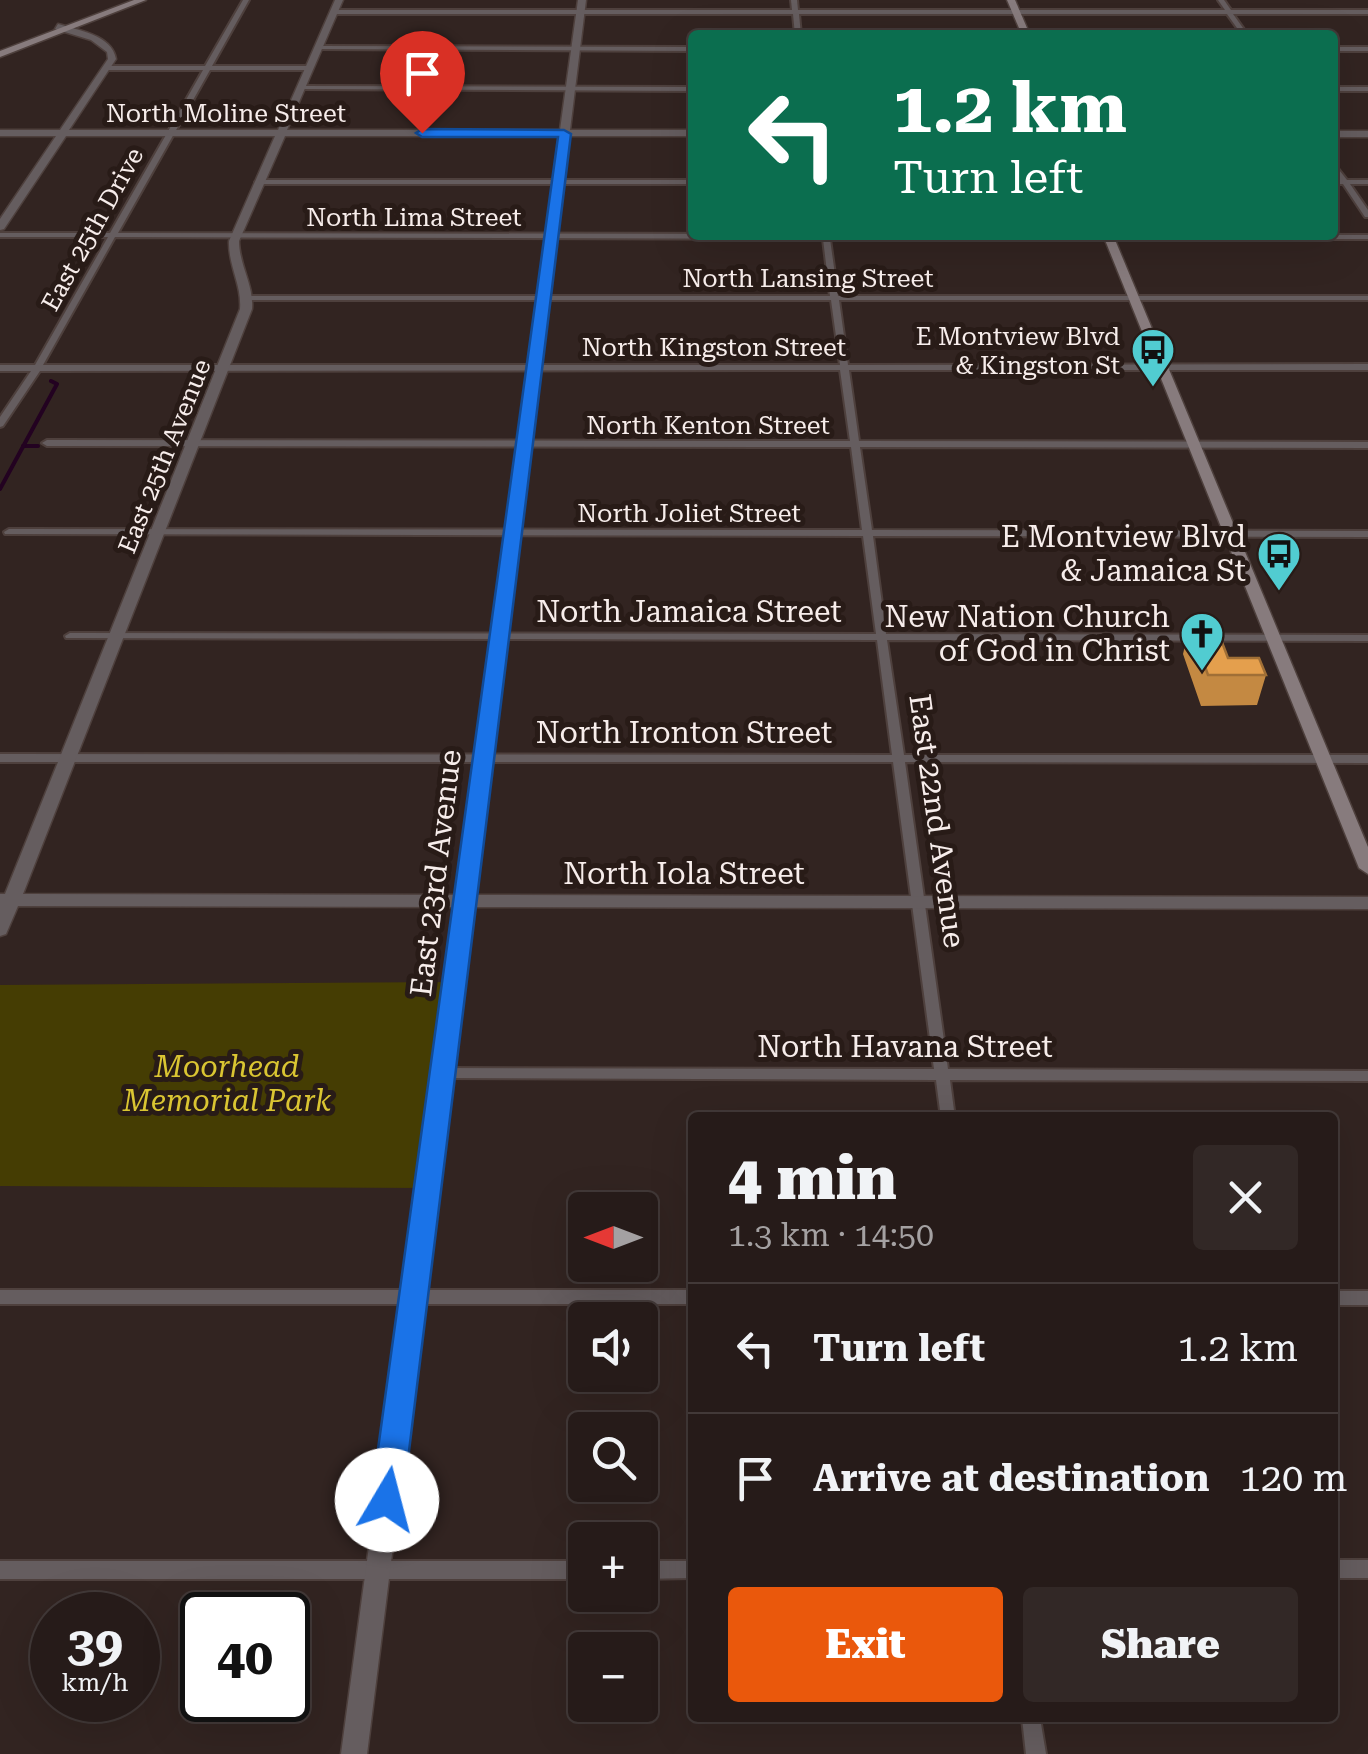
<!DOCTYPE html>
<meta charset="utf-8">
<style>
body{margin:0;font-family:"Roboto Serif",serif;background:#322826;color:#f1f3f6;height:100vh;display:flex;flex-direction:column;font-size:38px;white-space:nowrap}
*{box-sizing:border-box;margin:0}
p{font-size:32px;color:#a4a1a2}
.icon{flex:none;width:55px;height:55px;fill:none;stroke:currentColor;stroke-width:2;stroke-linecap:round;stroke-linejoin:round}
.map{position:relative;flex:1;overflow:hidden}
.details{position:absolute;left:688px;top:1112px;width:650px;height:610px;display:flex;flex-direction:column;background:#261b19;border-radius:10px;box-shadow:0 10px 40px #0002,0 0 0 2px #423938}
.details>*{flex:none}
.banner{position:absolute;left:688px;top:30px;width:650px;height:210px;border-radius:10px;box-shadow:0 10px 40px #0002,0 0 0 2px #423938;background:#0b6e4f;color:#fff;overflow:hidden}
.needle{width:65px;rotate:270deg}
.buttons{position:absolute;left:568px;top:1192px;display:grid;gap:20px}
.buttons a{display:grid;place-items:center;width:90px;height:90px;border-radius:10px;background:#261b19;box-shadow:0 10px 40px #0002,0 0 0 2px #423938;font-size:50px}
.speed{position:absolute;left:30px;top:1592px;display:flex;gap:20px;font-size:50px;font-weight:700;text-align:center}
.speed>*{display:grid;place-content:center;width:130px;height:130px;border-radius:50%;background:#261b19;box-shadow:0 10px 40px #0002,0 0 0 2px #423938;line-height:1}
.speed small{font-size:25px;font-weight:400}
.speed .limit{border:5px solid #111;border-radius:15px;background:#fff;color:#111}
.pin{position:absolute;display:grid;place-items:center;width:85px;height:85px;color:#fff;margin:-102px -42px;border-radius:50% 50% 50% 0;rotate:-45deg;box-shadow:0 0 10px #0007}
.pin .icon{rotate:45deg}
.me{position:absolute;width:110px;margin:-55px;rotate:8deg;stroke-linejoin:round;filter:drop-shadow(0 0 8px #0008)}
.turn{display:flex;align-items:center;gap:35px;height:210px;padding:0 40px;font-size:45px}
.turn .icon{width:130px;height:130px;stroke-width:2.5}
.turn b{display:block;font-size:70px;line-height:85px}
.round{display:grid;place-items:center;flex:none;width:105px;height:105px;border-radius:10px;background:#322826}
.overview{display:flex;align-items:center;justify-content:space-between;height:170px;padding:0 40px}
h1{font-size:60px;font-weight:800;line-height:75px}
.button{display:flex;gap:20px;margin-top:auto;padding:20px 40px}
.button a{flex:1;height:115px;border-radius:10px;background:#ea580c;color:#fff;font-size:40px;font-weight:800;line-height:115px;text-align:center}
.button a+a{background:#322826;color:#f1f3f6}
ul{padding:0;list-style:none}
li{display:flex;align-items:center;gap:30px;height:130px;padding:0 40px;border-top:2px solid #423938}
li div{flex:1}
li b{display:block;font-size:38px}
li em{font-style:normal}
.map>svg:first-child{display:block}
</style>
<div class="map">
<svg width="1368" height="1754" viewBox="0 0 1368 1754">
<rect width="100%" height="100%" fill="#322421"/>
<!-- green -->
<path fill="#453d03" d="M454 982 428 1188 0 1186V985Z"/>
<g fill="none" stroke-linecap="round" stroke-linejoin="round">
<!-- stream -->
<g stroke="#230221" stroke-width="4">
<path d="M23 446H38"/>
<path d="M0 489 57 384 51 381"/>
</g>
<defs>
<g id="minor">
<path d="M243 0H249L212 66H309L312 68 309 70H210L118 233 1368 235V239H830L838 296H1368V300H839L848 365 1368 364V370H849L859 441 1368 442V448L860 447 872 530 1368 531V537L873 536 886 634 1368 635V641L887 640 904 755H1368V763L905 762 948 1069 1368 1071V1081L950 1080 955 1118H941L936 1080 442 1078 437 1077 435 1073 437 1069 442 1068 934 1069 893 762H0V754L892 755 877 640 66 638 65 636 70 633 876 634 863 536 5 534 4 532 9 529 862 530 851 447 47 446 42 443 47 440 850 441 840 370 40 371 3 426 0 427V417L31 371H0V365H35L108 237H0V233H110L203 70H108L105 68 108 66H205ZM115 237 823 239 830 296H248L244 298 248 300H831L840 365H43Z"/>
<path d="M791 0H797L798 10H1225L1218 0H1224L1231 10H1368V14H1233L1248 35H1242L1227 14H799L801 35H795L793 14H334L331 12 334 10H792Z"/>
<path d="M318 46 692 47V51L316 49Z"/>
<rect x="1332" y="47" width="36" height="4"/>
<path d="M300 86 692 87V91L298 89V87Z"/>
<rect x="1332" y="87" width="36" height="4"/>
<path d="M1332 161 1347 180H1368V184H1350L1368 210V217H1365L1343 184H1332V180H1340L1332 169Z"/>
<path d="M259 180H692V184H256L255 182Z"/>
<rect x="0" y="1290" width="692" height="14"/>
<rect x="1332" y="1291" width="36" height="14"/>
<rect x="1332" y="1560" width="36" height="18"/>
<rect x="0" y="1561" width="585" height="18"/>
<path d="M640 1561H692V1578L640 1579Z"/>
<path d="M1022 1718H1040L1046 1754H1026Z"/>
</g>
<g id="tertiary">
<path d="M335 0H343L287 130H560L578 0H586L570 130H692V136H569L475 895 1368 897V909L473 907 367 1754H341L455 907 18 906 6 934 0 936V894H5L240 309C242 285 228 265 229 241L275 136H66L4 229 0 230V219L56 136H0V130H60L108 59 107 52 91 40 55 29 58 24C78 30 112 35 116 59L69 130H278ZM285 136H559L457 895 23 894 252 309C254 285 239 265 239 241Z"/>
<rect x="1332" y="131" width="36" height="6"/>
</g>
<g id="secondary">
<path d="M134 0H146L0 57V51Z"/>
<path d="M1007 0H1015L1030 35H1022Z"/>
<path d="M1103 235H1113L1368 847V874L1359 868Z"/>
</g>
</defs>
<!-- minor casing -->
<use href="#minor" stroke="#4e403d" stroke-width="4"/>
<!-- tertiary casing -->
<use href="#tertiary" stroke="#4e403d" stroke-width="3"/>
<!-- secondary casing -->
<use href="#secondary" stroke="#4e403d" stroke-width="3"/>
<!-- minor -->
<use href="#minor" fill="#655d5f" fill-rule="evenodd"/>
<!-- tertiary -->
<use href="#tertiary" fill="#655d5f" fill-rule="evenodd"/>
<!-- secondary -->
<use href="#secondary" fill="#877b7d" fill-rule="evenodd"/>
</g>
<!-- wall -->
<path fill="#c48942" d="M1190 624 1228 658 1266 675 1257 705 1201 706 1183 654Z"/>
<!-- building -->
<path fill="#e49f4d" stroke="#a06f36" stroke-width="2.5" d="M1190 624H1215L1228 658H1259L1266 675H1208Z"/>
<!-- route -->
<path fill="#1a73e8" stroke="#114b97" stroke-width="2.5" d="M564 130 571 134 403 1500 398 1510 387 1514 376 1510 371 1500 558 137H422L416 133 422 129Z"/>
<!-- icons -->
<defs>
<symbol id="bus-pin" viewBox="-11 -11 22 30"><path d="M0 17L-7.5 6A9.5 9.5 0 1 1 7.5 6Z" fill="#51ccd1" stroke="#281b17"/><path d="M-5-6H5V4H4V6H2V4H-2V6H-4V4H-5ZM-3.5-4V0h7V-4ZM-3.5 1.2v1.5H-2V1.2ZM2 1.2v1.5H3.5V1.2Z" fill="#111"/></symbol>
<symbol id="church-pin" viewBox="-11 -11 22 30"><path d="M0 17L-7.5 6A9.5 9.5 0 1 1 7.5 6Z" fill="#51ccd1" stroke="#281b17"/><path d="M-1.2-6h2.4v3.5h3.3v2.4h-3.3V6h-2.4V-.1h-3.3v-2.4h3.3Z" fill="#111"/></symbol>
</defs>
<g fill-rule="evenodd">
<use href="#bus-pin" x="1128" y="325" width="50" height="68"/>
<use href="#bus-pin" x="1254" y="529" width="50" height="68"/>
<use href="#church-pin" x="1177" y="609" width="50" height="68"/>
</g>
<g text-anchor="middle" stroke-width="10" stroke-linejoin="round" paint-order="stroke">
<!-- far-street labels -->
<g font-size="25" fill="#f7edeb" stroke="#281b17">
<text x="226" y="122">North Moline Street</text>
<text x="414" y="226">North Lima Street</text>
<text transform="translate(92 229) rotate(-61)" y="9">East 25th Drive</text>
<text x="808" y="287">North Lansing Street</text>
<text x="714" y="356">North Kingston Street</text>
<text x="708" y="434">North Kenton Street</text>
<text transform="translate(164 456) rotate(-68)" y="9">East 25th Avenue</text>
<text x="689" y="522">North Joliet Street</text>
</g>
<!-- far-poi labels -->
<g font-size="25" fill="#f7edeb" stroke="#281b17" text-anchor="end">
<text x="1120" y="345">E Montview Blvd<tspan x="1120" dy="29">&amp; Kingston St</tspan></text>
</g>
<!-- poi labels -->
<g font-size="30" fill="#f7edeb" stroke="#281b17" text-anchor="end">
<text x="1246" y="547">E Montview Blvd<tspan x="1246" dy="34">&amp; Jamaica St</tspan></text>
<text x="1170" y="627">New Nation Church<tspan x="1170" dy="34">of God in Christ</tspan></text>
</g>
<!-- street labels -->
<g font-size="30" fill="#f7edeb" stroke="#281b17">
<text x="689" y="622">North Jamaica Street</text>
<text x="684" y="743">North Ironton Street</text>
<text transform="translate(937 821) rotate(82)" y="10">East 22nd Avenue</text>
<text transform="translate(436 873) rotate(-83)" y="10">East 23rd Avenue</text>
<text x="684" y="884">North Iola Street</text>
<text x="905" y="1057">North Havana Street</text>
</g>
<!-- park labels -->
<g font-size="30" font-style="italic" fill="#dac532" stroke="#281b17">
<text x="227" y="1077">Moorhead<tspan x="227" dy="34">Memorial Park</tspan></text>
</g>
</g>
</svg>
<div class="buttons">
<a><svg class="needle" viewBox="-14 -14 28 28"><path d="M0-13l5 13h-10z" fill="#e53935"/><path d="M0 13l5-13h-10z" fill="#a4a1a2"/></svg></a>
<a><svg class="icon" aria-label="sound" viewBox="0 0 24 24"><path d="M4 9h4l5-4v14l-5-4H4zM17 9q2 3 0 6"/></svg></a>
<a><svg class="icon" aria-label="search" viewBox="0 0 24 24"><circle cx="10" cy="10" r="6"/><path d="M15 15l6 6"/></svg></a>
<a>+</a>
<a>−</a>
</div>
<div class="speed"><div>39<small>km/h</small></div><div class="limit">40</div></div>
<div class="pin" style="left:422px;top:133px;background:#d93025"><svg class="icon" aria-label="arrive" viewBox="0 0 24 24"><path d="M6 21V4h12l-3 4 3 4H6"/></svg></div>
<svg class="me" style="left:387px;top:1500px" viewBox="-20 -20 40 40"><circle r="19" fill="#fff"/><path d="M0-13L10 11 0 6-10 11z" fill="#1a73e8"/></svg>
<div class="banner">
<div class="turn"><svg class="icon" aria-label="left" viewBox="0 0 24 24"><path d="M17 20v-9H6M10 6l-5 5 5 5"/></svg><div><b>1.2 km</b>Turn left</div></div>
</div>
<section class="details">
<div class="overview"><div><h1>4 min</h1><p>1.3 km · 14:50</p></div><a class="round"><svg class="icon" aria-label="close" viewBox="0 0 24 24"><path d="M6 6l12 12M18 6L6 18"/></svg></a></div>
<ul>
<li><svg class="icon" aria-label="left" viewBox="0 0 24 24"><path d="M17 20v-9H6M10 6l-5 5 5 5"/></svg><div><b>Turn left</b></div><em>1.2 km</em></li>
<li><svg class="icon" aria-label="arrive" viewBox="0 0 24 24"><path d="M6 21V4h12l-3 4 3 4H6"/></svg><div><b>Arrive at destination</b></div><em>120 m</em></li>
</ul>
<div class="button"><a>Exit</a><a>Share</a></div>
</section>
</div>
